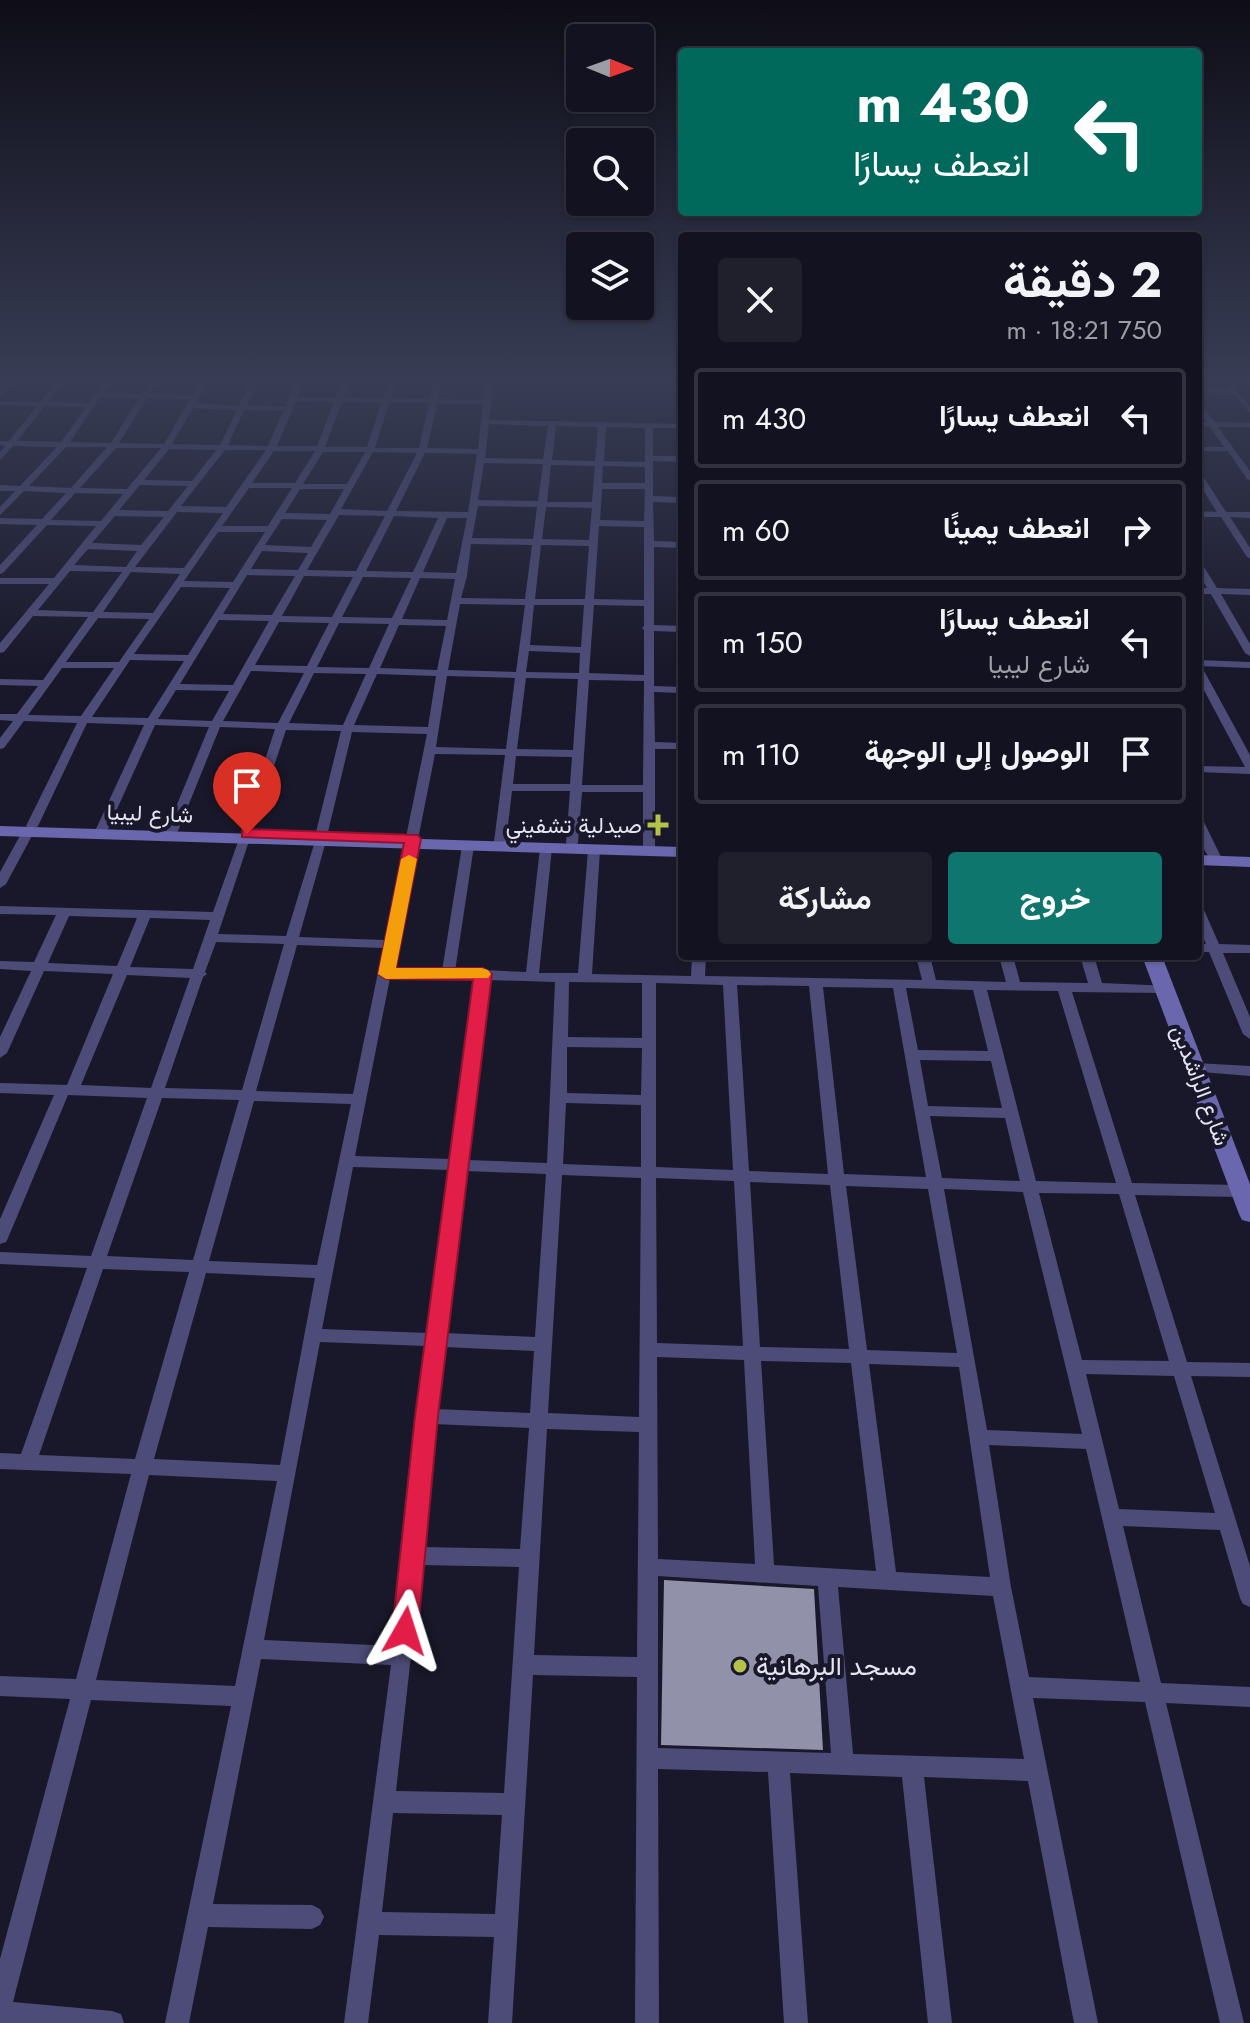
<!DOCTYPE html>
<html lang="ar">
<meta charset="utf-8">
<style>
body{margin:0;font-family:Jost,Vazirmatn,sans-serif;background:#20202d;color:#f1f3f6;direction:rtl;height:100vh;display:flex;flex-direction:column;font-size:30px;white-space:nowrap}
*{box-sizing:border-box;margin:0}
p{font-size:26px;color:#9d9ea5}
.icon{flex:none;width:44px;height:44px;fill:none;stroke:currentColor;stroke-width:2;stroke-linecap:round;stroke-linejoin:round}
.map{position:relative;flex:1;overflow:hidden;direction:ltr}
.sheet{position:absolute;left:678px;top:232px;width:524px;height:728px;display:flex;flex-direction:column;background:#131220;border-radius:8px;box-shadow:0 2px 6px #0004,0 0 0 2px #32323e;direction:rtl}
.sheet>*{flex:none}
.hud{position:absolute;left:678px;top:48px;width:524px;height:168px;border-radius:8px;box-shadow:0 2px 6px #0004,0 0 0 2px #32323e;direction:rtl;background:#00695c;color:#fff;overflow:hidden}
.needle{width:52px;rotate:91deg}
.tools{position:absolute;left:566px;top:24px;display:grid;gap:16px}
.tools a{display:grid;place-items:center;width:88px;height:88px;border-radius:8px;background:#131220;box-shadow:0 2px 6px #0004,0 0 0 2px #32323e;font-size:40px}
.pin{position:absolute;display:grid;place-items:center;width:68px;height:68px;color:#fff;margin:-82px -34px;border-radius:50% 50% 50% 0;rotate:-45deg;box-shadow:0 0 8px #0007}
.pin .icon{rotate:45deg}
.me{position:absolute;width:88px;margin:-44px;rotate:6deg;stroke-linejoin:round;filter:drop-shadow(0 0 6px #0008)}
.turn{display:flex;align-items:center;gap:28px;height:168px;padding:0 40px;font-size:36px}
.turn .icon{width:104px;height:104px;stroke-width:2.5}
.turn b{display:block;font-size:56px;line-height:68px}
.round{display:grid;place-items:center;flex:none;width:84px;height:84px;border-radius:8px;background:#20202d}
.summary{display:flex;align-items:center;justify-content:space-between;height:136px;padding:0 40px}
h1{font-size:48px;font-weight:700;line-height:60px}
.action{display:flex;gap:16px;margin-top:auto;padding:16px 40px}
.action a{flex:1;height:92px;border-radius:8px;background:#0f766e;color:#fff;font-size:32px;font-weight:700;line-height:92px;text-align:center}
.action a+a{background:#20202d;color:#f1f3f6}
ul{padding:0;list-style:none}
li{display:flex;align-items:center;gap:24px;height:100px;margin:0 16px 12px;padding:0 24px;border:4px solid #32323e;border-radius:8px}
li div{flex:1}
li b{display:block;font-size:30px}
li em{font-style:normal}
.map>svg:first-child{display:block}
</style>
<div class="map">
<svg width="1250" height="2023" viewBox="0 0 1250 2023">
<rect width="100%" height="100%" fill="#19182a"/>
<!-- building -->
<path fill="#9192aa" d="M664 1580 814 1589 823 1750 661 1745Z"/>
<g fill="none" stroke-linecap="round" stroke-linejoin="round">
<!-- street -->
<g fill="#4d4c78" fill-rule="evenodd">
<path d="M7 382H15L0 398V391Z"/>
<path d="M56 382H64L48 402 89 403 103 382H111L103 393 142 394 149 382H157L150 394 193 395 200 382H208L195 404 239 405 250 382H258L247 405 285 407 296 382H304L297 397H336L342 382H350L344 397 383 398 388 382H396L391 398 430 399 434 382H442L438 399 483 400 485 382H493L489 420 682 424V428H653V456H682V462L653 461V496L682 497V503L653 502 654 541 682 542V548L654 547V625L682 626V632L654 631V686L682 687V693L654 692 655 742 682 743V749H655V846L649 850 643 846V792H582L578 843 572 847 566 843 570 791H512L506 842 500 846 496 845 494 842 505 755 435 754 392 970 442 971 462 846 468 842 474 846 455 971 483 970 526 972 540 848 546 844 552 848 539 973H578L588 850 594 846 600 850 592 974 691 976 692 956H706L705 976 922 980 916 956H930L936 980 1006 982 999 956H1013L1020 982 1088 983 1080 956H1094L1102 983 1170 986 1172 989 1165 993 1072 992 1132 1183 1241 1185 1247 1187 1249 1191 1247 1195 1241 1197 1135 1195 1187 1362 1250 1363V1377L1191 1376 1250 1566V1607L1243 1604 1240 1598 1220 1530 1123 1526 1161 1683 1250 1687V1707L1166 1703 1244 2023H1220L1145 1702 1033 1698 1098 2023H1074L1028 1781 924 1777 952 2023H928L902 1777 790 1773 808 2023H784L768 1772 658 1769 659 2023H635L637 1677 533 1675 512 2023H488L494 1937 379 1935 368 2023H344L391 1665 261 1659 213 1904 312 1905 320 1909 324 1917 320 1925 312 1929 208 1927 189 2023H165L231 1706 91 1700 13 2002 112 2011 121 2014 124 2023H0V1959L70 1699 0 1696V1676L76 1679 131 1474 0 1469V1453L21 1454 87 1268 0 1264V1252L91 1256 147 1098 68 1095 8 1238 6 1242 0 1244V1219L54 1095 0 1093V1083L67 1085 113 974 44 971 7 1053 0 1058V1037L31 971 0 969V961L34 962 56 915 0 914V906L213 912 239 839 242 836 241 834 275 729 220 727 178 831 172 835 166 831 209 727 155 725 108 829 102 833 96 829 144 725 87 723 38 826 32 830 34 832 6 884 0 888V872L22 832 28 828 26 826 77 723 24 721 4 748 0 749V738L13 721 0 720V714H17L38 686 0 685V679L43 680 88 617 33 616 4 652 0 653V643L49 584H0V578H54L96 526 47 525 3 573 0 574V565L37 525 0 524V518L42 519 66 493 24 491 0 515V507L15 491H0V485L20 486 57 447 13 446 0 460V452L5 446 0 445V441H9L37 406 0 405V401L40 402ZM100 397 139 398 111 443 70 442ZM147 398 190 399 164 444 119 443ZM296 401 334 402 317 446H277ZM342 402 381 403 367 447H325ZM389 403H429L419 448H375ZM437 404H483L478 449 427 448ZM45 406 86 407 61 442 17 441ZM193 408 237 410 220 445 172 444ZM244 410 283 411 268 446 228 445ZM489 424 548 426 543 459 485 458ZM556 426 598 427 595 461 552 460ZM606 427 645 428V462L604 461ZM66 447H107L71 488 29 486ZM116 448H161L127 489 80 488ZM169 449 216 450 192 481 144 480ZM225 450H266L226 507 181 506ZM274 451H315L295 483H252ZM323 452H365L347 484H303ZM373 452 417 453 387 511 341 509ZM425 453 477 454 468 512 396 511ZM484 463 543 464 538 501 478 500ZM551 465 595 466 592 502H547ZM603 466 645 467V483H602ZM140 485 188 486 168 511 119 510ZM249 488H292L268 526H222ZM300 489H344L330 514 285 513ZM602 489H645L644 521 600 520ZM75 493 123 494 101 521 51 520ZM478 506 537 507 533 539 472 538ZM546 507 592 508 589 540 542 539ZM177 512 223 513 184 568 135 567ZM339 515 385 516 356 571 307 570ZM115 516 164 517 141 545 92 543ZM394 516 438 518 413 572 366 571ZM447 518H467L456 573 423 572ZM282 519 327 520 311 547 265 545ZM599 526 644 527V600L594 599ZM218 532H265L233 582 184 581ZM471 544 532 545 525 599 461 598 467 576ZM541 545 589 546 585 599H535ZM88 549 137 551 126 567 74 565ZM262 551 308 553 298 570 251 569ZM70 571 122 572 93 612 38 610ZM131 572 180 574 153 613 103 612ZM247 575 295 576 272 615 223 614ZM304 576 353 577 332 617 282 616ZM363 577 411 578 392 618 342 617ZM420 578 455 579 447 620 402 619ZM181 587 230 588 188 655 134 654ZM460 604 525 605 516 672 448 670ZM534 605H584L581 647 530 645ZM594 605 644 606V626L642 628 644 630V675L589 673ZM98 618 149 619 119 662H66ZM219 620 269 621 233 685 180 684ZM279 622 329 623 307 666 255 665ZM339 623 389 624 369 668 317 667ZM399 625 446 626 437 670 380 668ZM529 651 580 653 579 673 526 672ZM130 660 184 661 148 718 92 717ZM62 668H114L81 716 28 715ZM251 671 304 673 278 723 223 721ZM314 673 366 674 343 725 289 723ZM377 674 436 676 428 727 354 725ZM447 676 515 678 506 749 436 747ZM526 678 578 679 573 750 517 749ZM589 680 644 681 643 785H582ZM176 690 229 691 212 721 158 719ZM286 730 341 731 315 836 316 838 286 936 218 934ZM352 732 427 734 385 940 299 937 326 841 325 839 327 836ZM516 756 572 757 570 784H513ZM69 916 137 918 117 966 48 963ZM150 918 210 920 193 969 130 967ZM216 942 284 944 242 1090 165 1088 203 977 207 974 205 972ZM297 945 383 948 353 1094 256 1091ZM127 975 190 978 151 1088 81 1085ZM390 978 475 980 451 1159 355 1156ZM489 980 555 982 547 1163 467 1160ZM569 982 642 983V1038L568 1037ZM656 983 723 985 733 1170 656 1167ZM737 985 809 986 828 1174 749 1171ZM823 987 893 988 926 1177 844 1174ZM906 988 973 990 988 1051 918 1050ZM987 990 1058 991 1116 1183 1036 1181ZM567 1047 642 1048 641 1095 567 1093ZM920 1060 991 1061 1002 1108 928 1106ZM162 1098 239 1100 193 1260 107 1256ZM254 1101 351 1104 317 1265 209 1261ZM566 1103 641 1105V1167L563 1164ZM930 1116 1005 1118 1020 1181 942 1178ZM353 1167 450 1170 428 1333 322 1329ZM465 1171 546 1174 535 1337 445 1333ZM562 1175 641 1178 639 1417 548 1413ZM656 1178 734 1181 743 1346 657 1343ZM750 1182 830 1185 849 1349 760 1347ZM846 1186 928 1189 957 1353 867 1350ZM944 1189 1023 1192 1082 1434 987 1430ZM1039 1193 1119 1194 1169 1361 1082 1360ZM103 1269 189 1272 135 1459 39 1455ZM206 1273 315 1278 280 1465 154 1459ZM320 1342 426 1346 393 1646 264 1640ZM444 1347 534 1351 530 1413 436 1409ZM657 1357 744 1360 755 1564 658 1559ZM761 1361 851 1363 876 1571 774 1565ZM869 1364 959 1367 990 1577 896 1572ZM1086 1374 1174 1376 1215 1513 1119 1509ZM434 1424 529 1428 520 1549 423 1547ZM547 1429 639 1432 637 1657 534 1655ZM989 1445 1086 1449 1140 1682 1029 1677 1011 1587ZM149 1475 277 1481 235 1686 96 1680ZM421 1565 519 1567 504 1793 396 1791ZM658 1576 818 1586 831 1753 658 1748ZM838 1587 993 1596 1024 1759 853 1754ZM393 1813 502 1815 495 1914 382 1912Z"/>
<path d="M1231 384 1250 406V413L1233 393H1198V389H1229L1227 386Z"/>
<path d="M1198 402 1215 422 1250 423V427H1218L1250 471V480L1247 479 1228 451H1198V447H1224L1210 427 1198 426V422H1207L1198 410Z"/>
<path d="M1198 472 1201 473 1226 512H1250V518L1230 517 1250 548V558L1247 557 1221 517H1198V511L1217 512 1198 482Z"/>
<path d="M1198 561 1201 562 1217 588 1250 589V595L1221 594 1250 644V656L1245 653 1211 594H1198V588H1207L1198 572Z"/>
<path d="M1198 660 1250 662V668L1199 666 1203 669 1250 755V774L1198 772V766L1245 767 1198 679Z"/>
<path d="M1198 818 1204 822 1223 861 1221 864 1217 865C1203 856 1198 835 1198 818Z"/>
<path d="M1198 906 1204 910 1219 944 1250 945V953H1223L1250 1017V1039L1243 1034 1209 952H1198V944H1206L1198 926Z"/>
<path d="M1195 1063 1250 1066V1076L1190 1071 1188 1068 1190 1065Z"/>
</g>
<!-- secondary -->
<g fill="#6a67ae" fill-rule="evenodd">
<path d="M0 826 682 847V857L0 836Z"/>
<path d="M1198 855 1250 857V867L1198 865Z"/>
<path d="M1142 956H1162L1250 1184V1222L1242 1220 1239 1214Z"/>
</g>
</g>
<!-- sky -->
<linearGradient id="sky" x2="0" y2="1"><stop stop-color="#0e0d17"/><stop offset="0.57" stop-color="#383d55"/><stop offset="1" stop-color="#383d55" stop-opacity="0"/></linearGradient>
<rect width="1250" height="666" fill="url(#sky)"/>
<!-- route -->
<path fill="#e11d48" stroke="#92132f" stroke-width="2" d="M247 829 418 835 421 839 396 968H483L492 974 438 1416 418 1631 414 1639 405 1643 395 1639 392 1631 415 1416 473 980 386 979 378 974 404 843 242 837V830Z"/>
<!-- slow -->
<path fill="#f59e0b" d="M409 855 417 859 396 968H482L488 970 491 974 488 978 386 979 378 974 401 859Z"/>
<!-- markers -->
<g fill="#b6c149" stroke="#19182a" stroke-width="3">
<path d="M654 813h8v8h8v8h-8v8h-8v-8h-8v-8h8z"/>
<circle cx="740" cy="1666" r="8"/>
</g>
<g text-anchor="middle" stroke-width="8" stroke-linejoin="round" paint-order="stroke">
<!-- street labels -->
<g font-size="22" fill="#e4e5f2" stroke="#19182a">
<text transform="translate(150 813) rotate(2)" y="8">شارع ليبيا</text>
<text transform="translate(1201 1085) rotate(69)" y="8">شارع الراشدين</text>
</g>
<!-- poi labels -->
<g font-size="22" fill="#e4e5f2" stroke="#19182a" text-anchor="end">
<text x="642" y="833">صيدلية تشفيني</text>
</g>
<!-- near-poi labels -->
<g font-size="26" fill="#e4e5f2" stroke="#19182a" text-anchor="start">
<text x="756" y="1675">مسجد البرهانية</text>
</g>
</g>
</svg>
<div class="tools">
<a><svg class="needle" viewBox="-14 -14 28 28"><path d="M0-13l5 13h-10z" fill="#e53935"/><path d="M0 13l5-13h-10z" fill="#9d9ea5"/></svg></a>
<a><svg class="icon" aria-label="search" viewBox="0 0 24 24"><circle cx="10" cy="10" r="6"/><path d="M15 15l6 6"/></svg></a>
<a><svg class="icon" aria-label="layers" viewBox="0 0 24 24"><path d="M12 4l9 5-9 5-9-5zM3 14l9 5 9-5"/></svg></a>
</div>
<div class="pin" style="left:247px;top:834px;background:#d93025"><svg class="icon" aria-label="arrive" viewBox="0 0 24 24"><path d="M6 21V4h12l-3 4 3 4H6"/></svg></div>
<svg class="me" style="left:405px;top:1631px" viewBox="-20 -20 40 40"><path d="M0-17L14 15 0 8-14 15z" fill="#e11d48" stroke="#fff" stroke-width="4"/></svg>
<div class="hud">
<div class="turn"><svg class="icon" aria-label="left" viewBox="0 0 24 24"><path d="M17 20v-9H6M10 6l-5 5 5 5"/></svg><div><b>430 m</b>انعطف يسارًا</div></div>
</div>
<section class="sheet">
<div class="summary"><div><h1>2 دقيقة</h1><p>750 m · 18:21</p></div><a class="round"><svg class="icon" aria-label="close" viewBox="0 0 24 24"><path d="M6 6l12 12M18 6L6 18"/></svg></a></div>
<ul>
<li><svg class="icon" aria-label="left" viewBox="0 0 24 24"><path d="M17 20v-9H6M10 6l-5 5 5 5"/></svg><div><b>انعطف يسارًا</b></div><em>430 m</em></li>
<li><svg class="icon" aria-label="right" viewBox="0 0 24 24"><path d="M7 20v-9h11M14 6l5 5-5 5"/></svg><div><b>انعطف يمينًا</b></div><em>60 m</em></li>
<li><svg class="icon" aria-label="left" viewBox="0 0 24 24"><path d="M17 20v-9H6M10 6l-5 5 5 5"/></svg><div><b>انعطف يسارًا</b><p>شارع ليبيا</p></div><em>150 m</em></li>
<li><svg class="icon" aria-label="arrive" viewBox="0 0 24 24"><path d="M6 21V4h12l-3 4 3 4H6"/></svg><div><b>الوصول إلى الوجهة</b></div><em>110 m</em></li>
</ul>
<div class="action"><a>خروج</a><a>مشاركة</a></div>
</section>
</div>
